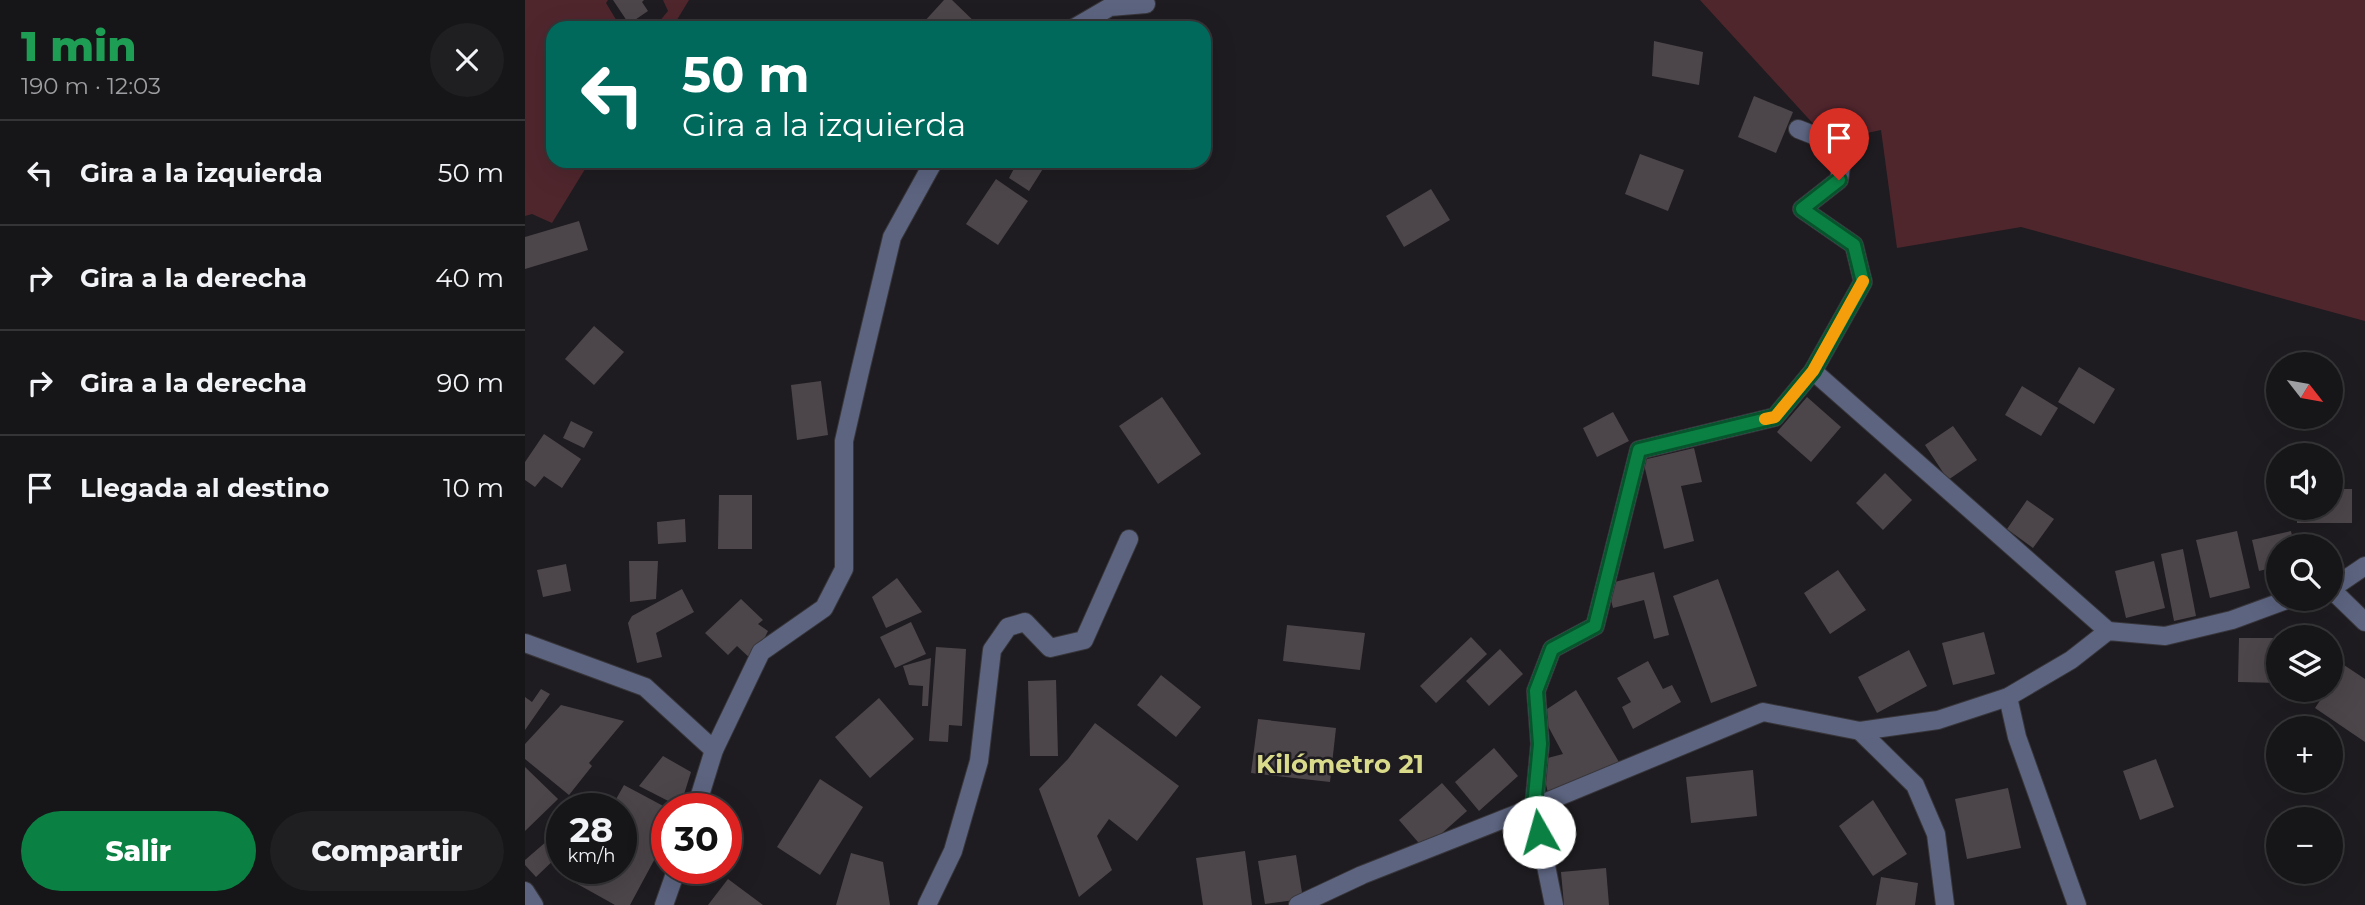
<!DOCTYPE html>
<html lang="es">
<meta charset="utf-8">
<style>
body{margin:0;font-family:Montserrat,sans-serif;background:#1f1e21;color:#f1f3f6;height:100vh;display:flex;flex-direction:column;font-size:26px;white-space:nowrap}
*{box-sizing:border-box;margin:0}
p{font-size:23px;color:#9e9fa2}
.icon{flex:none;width:38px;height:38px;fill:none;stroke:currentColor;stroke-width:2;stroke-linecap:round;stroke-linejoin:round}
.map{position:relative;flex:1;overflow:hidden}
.panel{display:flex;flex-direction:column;background:#161518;width:525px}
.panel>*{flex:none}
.hud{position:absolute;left:21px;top:21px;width:665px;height:147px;border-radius:21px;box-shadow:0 7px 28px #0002,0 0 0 2px #353437;background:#00695c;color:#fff;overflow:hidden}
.needle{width:46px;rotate:121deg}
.controls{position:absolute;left:1741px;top:352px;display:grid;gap:14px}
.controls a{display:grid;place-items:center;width:77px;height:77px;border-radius:50%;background:#161518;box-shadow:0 7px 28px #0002,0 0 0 2px #353437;font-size:35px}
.speed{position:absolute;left:21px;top:793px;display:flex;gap:14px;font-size:35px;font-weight:700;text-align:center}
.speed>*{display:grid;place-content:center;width:91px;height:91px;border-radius:50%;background:#161518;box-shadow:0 7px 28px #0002,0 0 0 2px #353437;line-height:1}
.speed small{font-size:18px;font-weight:400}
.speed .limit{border:10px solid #d22;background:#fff;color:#111}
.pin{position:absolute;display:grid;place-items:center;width:60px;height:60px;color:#fff;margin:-72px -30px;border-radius:50% 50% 50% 0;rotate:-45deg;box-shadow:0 0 7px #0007}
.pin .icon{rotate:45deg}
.me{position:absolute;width:77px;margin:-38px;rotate:353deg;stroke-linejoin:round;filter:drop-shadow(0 0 5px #0008)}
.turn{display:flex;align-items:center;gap:24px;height:147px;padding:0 21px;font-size:32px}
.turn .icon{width:91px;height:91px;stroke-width:2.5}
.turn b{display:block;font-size:49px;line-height:60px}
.round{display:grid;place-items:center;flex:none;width:74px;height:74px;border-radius:37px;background:#1f1e21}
.headline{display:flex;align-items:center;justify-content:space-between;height:119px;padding:0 21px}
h1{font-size:42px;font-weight:800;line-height:52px;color:#1e9e55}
.button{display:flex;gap:14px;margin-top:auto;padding:14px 21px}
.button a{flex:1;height:80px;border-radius:42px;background:#0b8043;color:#fff;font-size:28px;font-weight:800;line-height:80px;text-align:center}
.button a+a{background:#1f1e21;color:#f1f3f6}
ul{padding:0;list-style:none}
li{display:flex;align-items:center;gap:21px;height:105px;padding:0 21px;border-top:2px solid #353437}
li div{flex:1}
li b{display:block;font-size:26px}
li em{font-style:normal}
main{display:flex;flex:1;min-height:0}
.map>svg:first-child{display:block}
</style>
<main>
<section class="panel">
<div class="headline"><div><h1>1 min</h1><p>190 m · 12:03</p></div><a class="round"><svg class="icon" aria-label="close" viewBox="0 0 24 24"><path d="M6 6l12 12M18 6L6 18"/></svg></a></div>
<ul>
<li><svg class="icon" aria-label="left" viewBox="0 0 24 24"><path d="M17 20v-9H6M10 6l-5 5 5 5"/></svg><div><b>Gira a la izquierda</b></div><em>50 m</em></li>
<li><svg class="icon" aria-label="right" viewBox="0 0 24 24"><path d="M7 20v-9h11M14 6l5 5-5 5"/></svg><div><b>Gira a la derecha</b></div><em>40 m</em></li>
<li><svg class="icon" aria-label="right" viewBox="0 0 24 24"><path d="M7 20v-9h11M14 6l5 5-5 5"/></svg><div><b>Gira a la derecha</b></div><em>90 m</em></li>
<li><svg class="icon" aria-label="arrive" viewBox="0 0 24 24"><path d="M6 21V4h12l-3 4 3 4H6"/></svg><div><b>Llegada al destino</b></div><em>10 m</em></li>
</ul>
<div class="button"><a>Salir</a><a>Compartir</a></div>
</section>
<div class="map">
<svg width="1840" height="905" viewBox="0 0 1840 905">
<rect width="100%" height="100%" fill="#1e1c20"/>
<!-- green -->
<g fill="#50262d">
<path d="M0 0H83L81 3 96 28H28V161H65L27 223 7 214 0 216Z"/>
<path d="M138 0H164L147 28H129L143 11Z"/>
<path d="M1175 0H1840V321L1496 227 1372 248 1356 130 1304 141Z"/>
</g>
<!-- building -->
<g fill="#4c464a">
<path d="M88 0H119L117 2 123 11 104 24Z"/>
<path d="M419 0H427L455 27 404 28 398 23Z"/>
<path d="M1129 41 1178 52 1174 85 1127 76Z"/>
<path d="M1229 96 1268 112 1251 153 1213 137Z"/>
<path d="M1115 154 1159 170 1143 211 1100 194Z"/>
<path d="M493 161H515L521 164 504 191 484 178Z"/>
<path d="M471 179 503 201 473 245 441 224Z"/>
<path d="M906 189 925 220 879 247 861 216Z"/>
<path d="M54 221 63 250 0 269V237Z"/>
<path d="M69 326 99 352 69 385 40 359Z"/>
<path d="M1554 367 1590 389 1569 424 1533 402Z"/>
<path d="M296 381 303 435 272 440 266 385Z"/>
<path d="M1497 386 1533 408 1516 436 1480 415Z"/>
<path d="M637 397 676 454 633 484 594 426Z"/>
<path d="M1282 397 1316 427 1286 462 1252 432Z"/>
<path d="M1088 412 1104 441 1072 457 1058 428Z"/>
<path d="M46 421 68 432 59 448 38 438Z"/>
<path d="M1428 426 1452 460 1423 480 1400 445Z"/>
<path d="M19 434 56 459 37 488 19 476 10 487 0 480V462Z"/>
<path d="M1169 448 1177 482 1156 486 1169 541 1139 549 1118 460Z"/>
<path d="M1360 473 1387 500 1358 530 1331 503Z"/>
<path d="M1806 489H1827V523H1772V508H1806Z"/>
<path d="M194 495H227V549H193Z"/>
<path d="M1502 500 1529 519 1508 548 1482 529Z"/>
<path d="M160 519 161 542 133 544 132 522Z"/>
<path d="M1712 531 1725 588 1685 598 1671 540Z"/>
<path d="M1766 531 1769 546H1754V566L1734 571 1727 540Z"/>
<path d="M1658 549 1671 616 1649 621 1636 554Z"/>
<path d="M104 561H133L131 599 105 602Z"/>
<path d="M1629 561 1640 608 1601 618 1590 571Z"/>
<path d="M41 564 46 591 18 597 12 570Z"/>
<path d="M1313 570 1341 610 1305 634 1279 593Z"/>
<path d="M1129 572 1144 635 1129 639 1119 600 1088 608 1082 584Z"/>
<path d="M372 578 397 612 361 628 347 597Z"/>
<path d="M1193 579 1232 686 1186 703 1148 596Z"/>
<path d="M157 589 169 612 131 633 137 657 112 663 103 623 107 616Z"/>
<path d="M216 599 238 620 233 624 243 631 228 661 212 646 203 655 180 633Z"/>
<path d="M386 622 401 654 370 668 355 637Z"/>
<path d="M762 625 840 633 835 670 758 661Z"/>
<path d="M1459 632 1470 674 1428 685 1417 643Z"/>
<path d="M946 637 962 654 911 703 895 686Z"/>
<path d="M1714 638H1754V683L1713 682Z"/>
<path d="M411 647 441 649 437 726 424 725 423 742 404 741Z"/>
<path d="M975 649 998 674 964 706 941 681Z"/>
<path d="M1384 650 1402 686 1352 713 1333 677Z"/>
<path d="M406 658 403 706H397L398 686 384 685 378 666Z"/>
<path d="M1123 661 1138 689 1147 685 1156 702 1108 729 1097 707 1106 702 1092 678Z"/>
<path d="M1819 665 1840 679V742L1790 708 1802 690H1806V684Z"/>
<path d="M636 675 676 707 651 737 612 705Z"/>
<path d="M531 680 533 756H505L503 681Z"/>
<path d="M16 689 25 694 0 730V697L7 702Z"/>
<path d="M1051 690 1094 762 1024 797 1015 760 1038 754 1016 713Z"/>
<path d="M354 698 389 739 345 778 310 737Z"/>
<path d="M36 705 99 721 64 763 67 766 44 795 0 759V744Z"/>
<path d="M733 719 811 728 805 782 726 773Z"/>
<path d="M570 723 654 786 612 841 584 819 572 836 587 870 554 897 514 789 543 759Z"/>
<path d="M969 748 993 776 954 811 930 782Z"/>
<path d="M138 756 166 772 155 807 114 786Z"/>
<path d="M1631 759 1649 807 1615 820 1598 771Z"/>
<path d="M0 767 33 799 0 831Z"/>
<path d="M1228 770 1232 816 1166 823 1161 777Z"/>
<path d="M295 779 338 807 295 875 252 847Z"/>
<path d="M917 783 942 811 899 849 874 820Z"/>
<path d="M99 785 142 808V850L134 851 105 905H90L47 881 54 868H96V808H86Z"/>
<path d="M1483 788 1496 848 1442 859 1430 799Z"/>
<path d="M1348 800 1382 854 1348 876 1314 826Z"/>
<path d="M22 841 35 854 11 877 0 865V860Z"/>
<path d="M720 851 727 905H678L671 858Z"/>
<path d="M326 853 358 862 365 905H311Z"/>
<path d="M771 855 778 899 740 904 733 861Z"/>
<path d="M1081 868 1084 905H1039L1036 872Z"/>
<path d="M1356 877 1393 883 1390 905H1351Z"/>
<path d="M203 879 238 905H183Z"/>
</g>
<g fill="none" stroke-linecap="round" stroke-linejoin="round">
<defs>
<g id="minor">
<path d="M549 28 585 7 621 4"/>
<path d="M1288 371 1583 631"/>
<path d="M1806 589 1840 622"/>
<path d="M1806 589 1840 566"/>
<path d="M0 643 120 687 189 750"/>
<path d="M1483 697 1492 737 1552 905"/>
<path d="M1335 731 1390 785 1411 834 1420 905"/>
<path d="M171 808 189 750 236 652 299 608 319 569V441L335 371 367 237 409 161"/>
<path d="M0 891 9 905"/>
<path d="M139 905 152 868"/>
<path d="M402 905 428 851 454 761 467 650 483 627 500 622 525 648 559 640 604 539"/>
<path d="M773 905 837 875 1009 807 1238 712 1335 731 1413 720 1483 697 1546 660 1583 631 1640 636 1707 620 1767 598"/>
<path d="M1029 905 1009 807 1015 744 1011 691 1027 649 1070 626 1114 450 1250 417 1288 371 1338 282 1329 245 1277 209 1314 180 1319 147 1273 129"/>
</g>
</defs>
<!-- minor casing -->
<use href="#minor" stroke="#38363a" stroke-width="20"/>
<!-- minor -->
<use href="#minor" stroke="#5c6480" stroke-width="18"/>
</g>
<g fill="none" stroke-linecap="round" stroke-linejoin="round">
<defs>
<path id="route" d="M1014 832 1009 807 1015 744 1011 691 1027 649 1070 626 1114 450 1250 417 1288 371 1338 282 1329 245 1277 209 1314 180"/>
</defs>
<!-- route casing -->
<use href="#route" stroke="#07532c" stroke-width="18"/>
<!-- route -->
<use href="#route" stroke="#0b8043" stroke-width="12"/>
<!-- slow -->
<path stroke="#f59e0b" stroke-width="12" d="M1240 419 1250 417 1288 371 1338 281"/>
</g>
<g text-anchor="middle" stroke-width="5" stroke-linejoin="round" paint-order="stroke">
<!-- quarter labels -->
<g font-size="26" font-weight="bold" fill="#dada8b" stroke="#1e1c20">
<text x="815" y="773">Kilómetro 21</text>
</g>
</g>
</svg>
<div class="controls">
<a><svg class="needle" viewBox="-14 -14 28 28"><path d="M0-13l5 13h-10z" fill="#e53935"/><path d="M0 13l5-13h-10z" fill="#9e9fa2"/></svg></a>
<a><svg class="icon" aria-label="sound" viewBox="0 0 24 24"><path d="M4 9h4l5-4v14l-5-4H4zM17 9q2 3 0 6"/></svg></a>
<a><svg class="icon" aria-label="search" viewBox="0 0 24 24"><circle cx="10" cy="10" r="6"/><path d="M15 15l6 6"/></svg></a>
<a><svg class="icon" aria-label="layers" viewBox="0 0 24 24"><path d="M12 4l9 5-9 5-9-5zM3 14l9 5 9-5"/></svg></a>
<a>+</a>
<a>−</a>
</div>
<div class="speed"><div>28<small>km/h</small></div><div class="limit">30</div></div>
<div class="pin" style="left:1314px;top:180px;background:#d93025"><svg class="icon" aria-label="arrive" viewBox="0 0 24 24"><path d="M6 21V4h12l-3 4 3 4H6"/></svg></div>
<svg class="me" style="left:1014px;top:832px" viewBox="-20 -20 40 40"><circle r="19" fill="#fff"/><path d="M0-13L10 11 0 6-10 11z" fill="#0b8043"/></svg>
<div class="hud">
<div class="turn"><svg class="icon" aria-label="left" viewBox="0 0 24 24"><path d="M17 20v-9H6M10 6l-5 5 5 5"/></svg><div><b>50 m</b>Gira a la izquierda</div></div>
</div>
</div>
</main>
